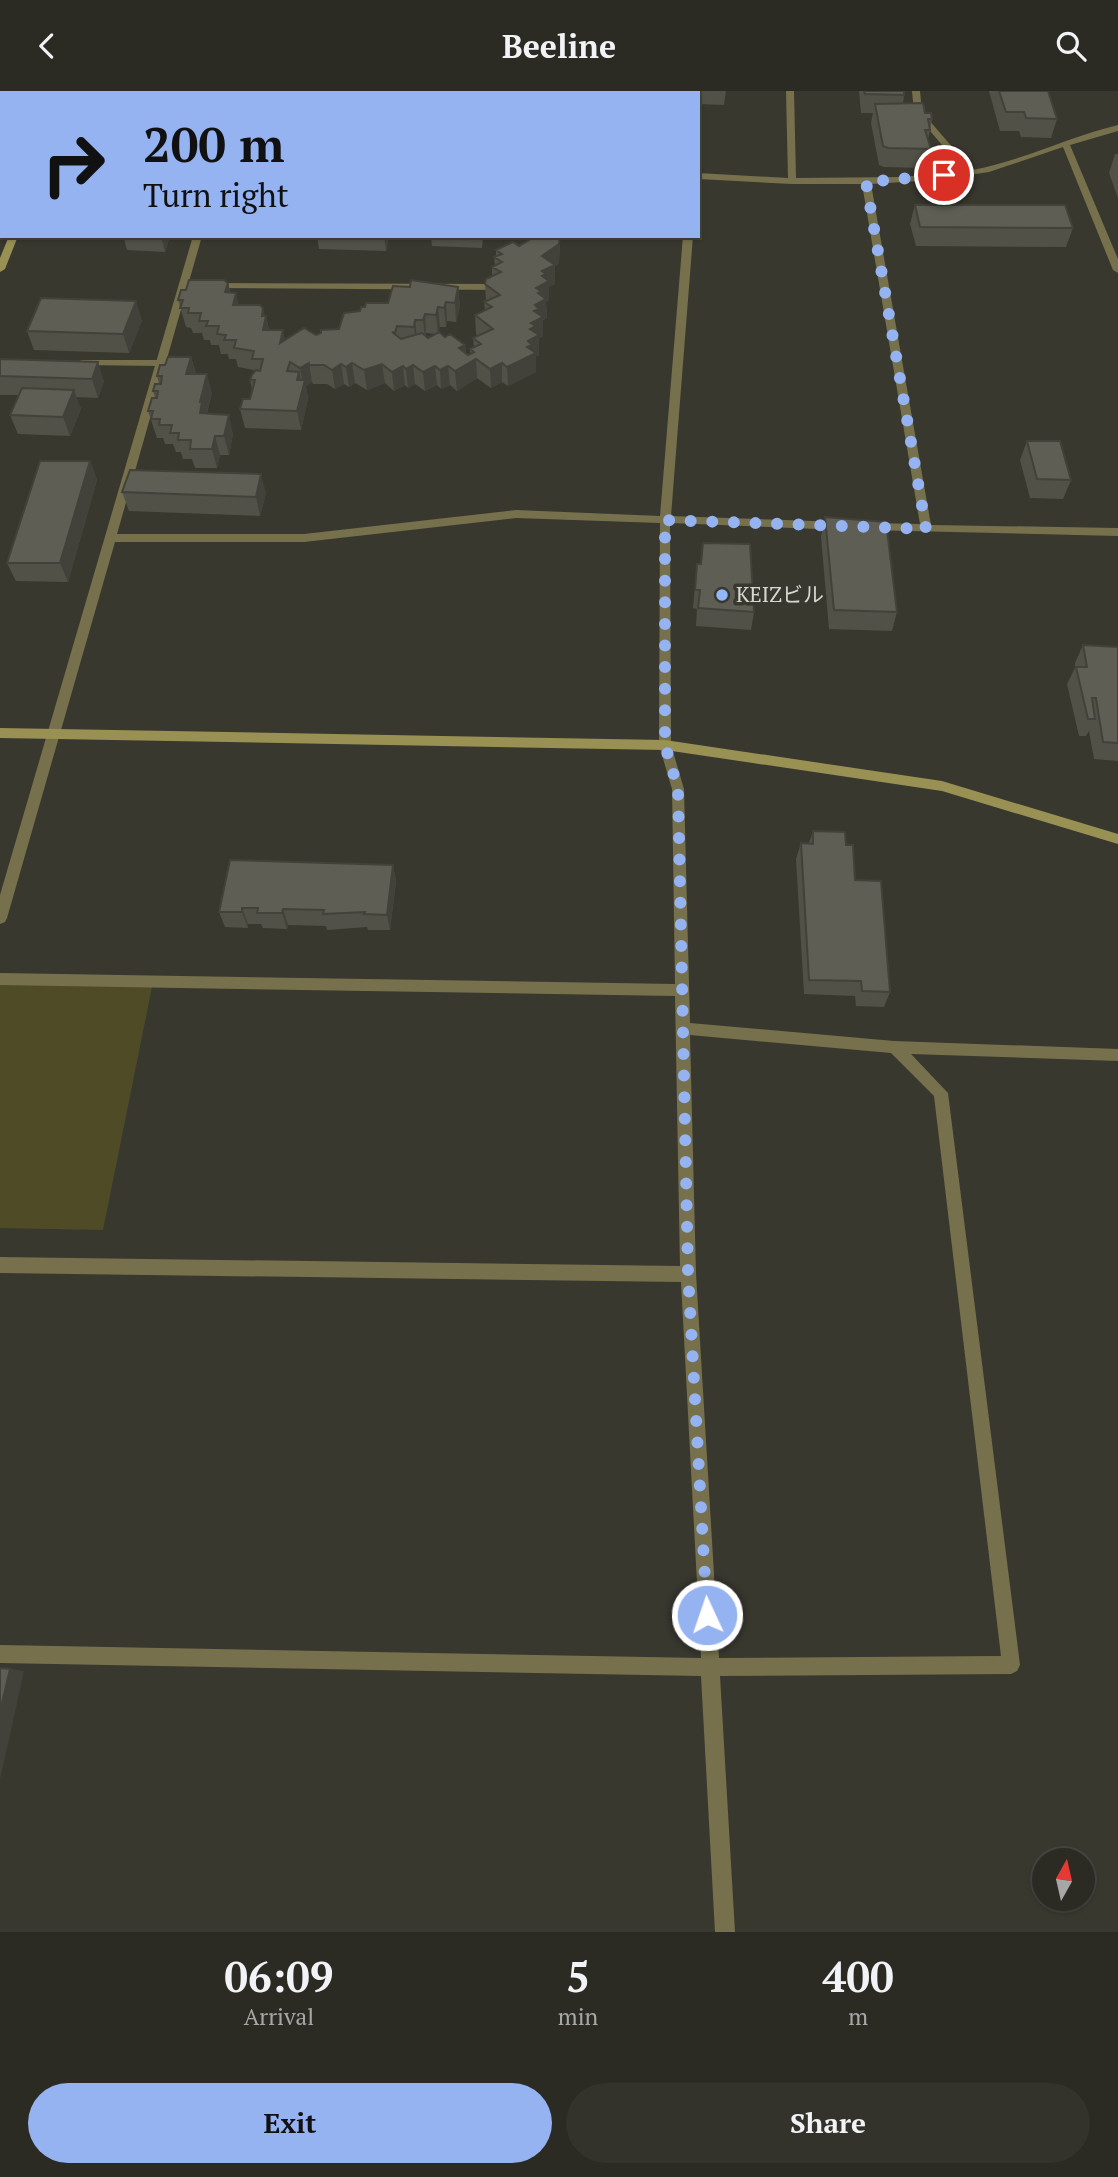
<!DOCTYPE html>
<meta charset="utf-8">
<style>
body{margin:0;font-family:"PT Serif","Noto Sans JP",serif;background:#33322b;color:#f1f3f6;height:100vh;display:flex;flex-direction:column;font-size:26px;white-space:nowrap}
*{box-sizing:border-box;margin:0}
p{font-size:23px;color:#a6a7a6}
.icon{flex:none;width:38px;height:38px;fill:none;stroke:currentColor;stroke-width:2;stroke-linecap:round;stroke-linejoin:round}
.map{position:relative;height:1841px;overflow:hidden}
.side{display:flex;flex-direction:column;background:#2b2a23;flex:1}
.side>*{flex:none}
.guide{position:absolute;left:0px;top:0px;width:700px;height:147px;box-shadow:0 2px 5px #0004,0 0 0 2px #474641;background:#95b2f1;color:#111;overflow:hidden}
.needle{width:46px;rotate:8deg}
.fabs{position:absolute;left:1032px;top:1757px;display:grid;gap:14px}
.fabs a{display:grid;place-items:center;width:63px;height:63px;border-radius:50%;background:#2b2a23;box-shadow:0 2px 5px #0004,0 0 0 2px #474641;font-size:35px}
.pin{position:absolute;display:grid;place-items:center;width:60px;height:60px;color:#fff;margin:-30px;border:4px solid #fff;border-radius:50%;box-shadow:0 2px 7px #0007}
.me{position:absolute;width:77px;margin:-38px;rotate:357deg;stroke-linejoin:round;filter:drop-shadow(0 0 5px #0008)}
.turn{display:flex;align-items:center;gap:24px;height:147px;padding:0 28px;font-size:32px}
.turn .icon{width:91px;height:91px;stroke-width:2.5}
.turn b{display:block;font-size:49px;line-height:60px}
.eta{display:flex;justify-content:space-evenly;align-items:center;height:119px;text-align:center}
.eta b{font-size:42px;font-weight:700;line-height:49px}
.action{display:flex;gap:14px;margin-top:auto;padding:14px 28px}
.action a{flex:1;height:80px;border-radius:42px;background:#95b2f1;color:#111;font-size:28px;font-weight:700;line-height:80px;text-align:center}
.action a+a{background:#33322b;color:#f1f3f6}
header{display:flex;justify-content:space-between;align-items:center;height:91px;padding:0 28px;background:#2b2a23;font-size:32px;font-weight:700}
.map>svg:first-child{display:block}
</style>
<header><svg class="icon" aria-label="back" viewBox="0 0 24 24"><path d="M15 5l-7 7 7 7"/></svg>Beeline<svg class="icon" aria-label="search" viewBox="0 0 24 24"><circle cx="10" cy="10" r="6"/><path d="M15 15l6 6"/></svg></header>
<div class="map">
<svg width="1118" height="1841" viewBox="0 0 1118 1841">
<rect width="100%" height="100%" fill="#39382f"/>
<!-- green -->
<path fill="#504b27" d="M154 886 103 1139 0 1137V893Z"/>
<g fill="none" stroke-linecap="round" stroke-linejoin="round">
<!-- lane -->
<g fill="#76714c" fill-rule="evenodd">
<rect x="363" y="0" width="8" height="2"/>
<path d="M82 269H161L166 272 161 275 79 274V270Z"/>
</g>
<!-- street -->
<g fill="#76714c" fill-rule="evenodd">
<path d="M786 0H794L796 87 902 86 964 80 914 21 912 0H920L922 21 972 79C1022 70 1068 46 1118 34V40L1070 54 1118 168V182L1113 179 1063 56 989 81 936 89 871 93 931 434 1118 437V445L866 439V433L870 432 920 433 862 93H792L698 88V82L788 87Z"/>
<rect x="0" y="61" width="2" height="6"/>
<path d="M193 145H202L117 443H304L516 419 660 425 683 145H693L671 425 842 431 847 435 842 439 670 432 671 654 684 698 690 932 894 950 1118 958V970L911 963 948 1002 1020 1574 1017 1580 1011 1583 720 1585 735 1841H715L701 1585 0 1572V1554L701 1567 681 1191 0 1182V1166L680 1175 675 905 0 894V882L675 893 672 698 659 654 660 432 516 427 304 451H115L7 827 5 831 0 833V804ZM690 944 891 962 934 1005 1001 1565 719 1567 696 1183Z"/>
<path d="M210 192 504 193 509 196 504 199 207 197 205 195Z"/>
</g>
<!-- secondary -->
<g fill="#999154" fill-rule="evenodd">
<rect x="71" y="0" width="8" height="2"/>
<path d="M9 145H18L5 178 0 181V167Z"/>
<path d="M0 637 665 649 942 690 1118 743V753L942 700 665 659 0 647Z"/>
</g>
</g>
<!-- wall -->
<g fill="#525148" fill-rule="evenodd">
<rect x="126" y="0" width="132" height="2"/>
<path d="M376 0H491L490 2H522H375Z"/>
<rect x="658" y="0" width="24" height="2"/>
<path d="M685 0H726L724 14 698 13V2H685Z"/>
<path d="M859 0H904V4L903 13 925 22 932 28 928 49 931 58 926 77 884 76 879 74 871 32 873 22H861Z"/>
<path d="M989 0H1048L1057 28 1051 47 1021 46 1019 40H1000Z"/>
<path d="M1115 63H1118V107L1109 82Z"/>
<path d="M915 114 1073 137 1066 156 916 155 910 133Z"/>
<path d="M102 145H170L165 161 127 159 124 148 103 147Z"/>
<path d="M317 145H389L386 160 319 158Z"/>
<path d="M431 145H483L482 157 432 155Z"/>
<path d="M560 145 559 172 555 175V193L549 196V209L546 211 547 227 543 229V245L539 247V264L536 265V281L508 295 502 291 491 297 477 287 457 300 450 294 441 298 437 294 425 300 415 293 408 297 405 294 394 300 385 292 367 299 355 292 349 296 344 293 335 298 327 293H313L312 291 306 295 308 308 301 339 245 337 240 318 250 308 252 298 250 289 255 281 254 279 238 276 236 268H229L228 263H221L219 254H211L210 249H204L202 242H193L191 237 186 236 178 209 186 199 228 192 230 201 239 214 266 225 269 239 285 249 316 244 339 238 365 216 388 212 458 196 460 215 456 231 447 230 446 236H440L438 242 445 246 465 254 466 263 468 264 470 263V258L474 256 473 247 478 245 476 243 475 224 485 219 484 211 486 210 485 193 492 185V176L495 174 494 166 496 165V159ZM426 242 436 243 428 247 426 245Z"/>
<path d="M142 229 129 262 34 259 27 240Z"/>
<path d="M191 266 196 283 212 302 207 322 233 343 229 364H220L217 377H195L192 368H183L181 361H176L173 353H165L163 347H157L148 320 155 307 153 300 159 293 157 285 165 274Z"/>
<path d="M0 268 104 290 98 307 76 306 81 318 70 345 18 343 10 324 19 304H0Z"/>
<path d="M1027 350 1071 389 1063 408 1030 407 1020 369Z"/>
<path d="M90 370 97 389 68 491 16 490 7 472Z"/>
<path d="M122 401 266 402 260 425 129 420Z"/>
<path d="M825 426 897 521 892 540 829 538 821 445Z"/>
<path d="M697 473 754 521 751 539 696 535 697 518 693 517Z"/>
<path d="M1083 554 1118 559V670L1094 668 1089 640 1086 645H1079L1067 593 1075 577V572Z"/>
<path d="M813 740 846 754 855 789 890 901 884 916 856 915 855 905 804 903 796 768 801 752H809Z"/>
<path d="M393 774 396 790 390 839H368L367 836 327 839 326 835 288 834 287 838 263 837 261 833H248V837L225 836 219 821Z"/>
</g>
<!-- shaded-wall -->
<g fill="#42423b">
<path d="M161 145H170L165 161Z"/>
<path d="M384 145H389L386 160Z"/>
<path d="M560 145 559 172 555 175V193L549 196V209L546 211 547 227 543 229V245L539 247V264L536 265V281L508 295 507 276 527 256 542 165Z"/>
<path d="M228 192 232 211 225 201Z"/>
<path d="M458 196 460 215 456 231 455 212Z"/>
<path d="M236 202 240 221 233 214Z"/>
<path d="M136 210 142 229 129 262 123 243Z"/>
<path d="M446 211 447 230 446 236 444 217Z"/>
<path d="M438 216 440 236 438 243 436 224Z"/>
<path d="M263 217 266 228V225L270 244 263 239 262 225Z"/>
<path d="M425 223 426 242 425 248 423 229Z"/>
<path d="M415 229 417 248 416 255 414 236Z"/>
<path d="M283 239 287 258 280 252Z"/>
<path d="M465 254 467 273 459 257Z"/>
<path d="M191 266 196 285 186 283Z"/>
<path d="M476 268 477 287 457 300 455 280Z"/>
<path d="M98 271 104 290 98 307 92 288Z"/>
<path d="M309 272 312 291 306 295 308 308 301 339 297 320V289L299 281 303 298V295L300 277Z"/>
<path d="M352 272 355 292 349 296 346 276Z"/>
<path d="M502 272V291L491 297 490 278Z"/>
<path d="M341 273 344 293 335 298 332 279Z"/>
<path d="M382 273 385 292 367 299 364 279Z"/>
<path d="M413 274 415 293 408 297 406 278Z"/>
<path d="M403 275 405 294 394 300 392 281Z"/>
<path d="M435 275 437 294 425 300 423 281Z"/>
<path d="M448 275 450 294 441 298 440 279Z"/>
<path d="M207 283 212 302 206 324 200 322V311Z"/>
<path d="M74 299 81 318 70 345 63 326Z"/>
<path d="M229 324 233 343 229 364 224 345Z"/>
<path d="M215 345 220 364 217 377 212 358Z"/>
<path d="M90 370 97 389 68 491 60 472Z"/>
<path d="M261 383 266 402 260 425 256 406Z"/>
<path d="M393 774 396 790 390 839 387 824Z"/>
<path d="M242 817 248 833V837L242 821Z"/>
<path d="M283 818 288 834 287 838 282 822Z"/>
<path d="M10 1578 24 1580 0 1689V1621Z"/>
</g>
<!-- building -->
<g fill="#5f5e54" stroke="#42423b" stroke-width="2">
<rect x="205" y="0" width="51" height="2"/>
<path d="M376 0H441L440 2H375Z"/>
<path d="M499 0H521L522 2H489Z"/>
<path d="M564 0H620L649 2H564Z"/>
<path d="M864 0H904V4L865 3Z"/>
<path d="M999 0H1048L1057 28 1026 27 1024 21H1006Z"/>
<path d="M923 12 925 22H931L932 28H928L930 39H925L931 58 888 57 883 55 875 13Z"/>
<path d="M915 114H1065L1073 137 920 136Z"/>
<path d="M536 145H560L559 153 542 165 555 174 542 180 546 183 542 185 549 190 536 197 541 200 538 202 546 208 535 214 539 218 534 220 543 226 531 232 536 235 530 238 539 244 528 250 532 254 527 256 536 262 507 276 502 272 490 278 476 268 455 280 448 275 440 279 435 275 423 281 413 274 406 278 403 275 392 281 382 273 364 279 352 272 346 276 341 273 332 279 324 274H309V272L300 277 290 271 287 280 299 281 297 289H305L297 320 240 318 243 308H250L255 289H250L252 284 256 279 260 280 263 268H252L254 260 234 257 236 249H224L226 244 217 243 219 235H206L208 230H199L201 222H188L189 217H180L183 209H178L181 199H186L189 189H224L228 192 225 201 236 202 233 214H260L263 217 262 225H266L263 239H283L280 252 304 237 316 244 321 242V239L339 238 344 222 360 220 361 216H365L366 212H388L393 195 410 196 411 189 458 196 455 212 446 211 444 217 438 216 436 224 425 223 423 229H415L414 236 397 235 395 242 392 241 401 248 422 242 428 247 439 241 445 246 450 243 465 254 459 257 468 264 474 261 470 258 481 253 473 247 493 238 475 224 492 216 484 211 500 204 485 193 486 188 501 181 492 176 502 171 494 166 502 163 496 159 513 151 519 155Z"/>
<path d="M41 207 136 210 123 243 27 240Z"/>
<path d="M168 266H191L186 283H207L200 311H202L200 322 229 324 224 345H215L212 358H190L191 349H178L179 342H170L172 334H159L160 328H151L153 320H148L152 307H157L158 300H153L155 293H161L162 285H157L160 274H165Z"/>
<path d="M0 268 98 271 92 288 0 285Z"/>
<path d="M22 297 74 299 63 326 10 324Z"/>
<path d="M1027 350H1060L1071 389 1037 388Z"/>
<path d="M40 370H90L60 472H7Z"/>
<path d="M130 379 261 383 256 406 122 401Z"/>
<path d="M825 426 886 431 897 521 834 519Z"/>
<path d="M703 452 750 453 754 521 698 517 700 499H695L697 473H701Z"/>
<path d="M1083 554 1118 556V652L1103 651 1096 607H1092L1095 628H1088L1076 576H1087Z"/>
<path d="M813 740 845 741 846 754H853L855 789 881 790 890 901 862 900 861 890 809 889 801 752 813 753Z"/>
<path d="M230 769 393 774 387 824 364 823 365 821 323 823 324 819 283 818 282 822H257L258 817H242V821H219Z"/>
<path d="M0 1577 10 1578 0 1621Z"/>
</g>
<g fill="none" stroke-linecap="round" stroke-linejoin="round">
<!-- route -->
<path stroke="#95b2f1" stroke-width="12" stroke-dasharray="0 21.6" d="M707 1524 688 1182 678 698 665 654V429L926 438 866 91 944 84"/>
</g>
<!-- markers -->
<circle fill="#92b7fd" stroke="#39382f" stroke-width="2.5" cx="722" cy="504" r="7"/>
<g text-anchor="middle" stroke-width="7" stroke-linejoin="round" paint-order="stroke">
<!-- poi labels -->
<g font-size="21" fill="#d7d7d1" stroke="#39382f" text-anchor="start">
<text x="736" y="511">KEIZビル</text>
</g>
</g>
</svg>
<div class="fabs">
<a><svg class="needle" viewBox="-14 -14 28 28"><path d="M0-13l5 13h-10z" fill="#e53935"/><path d="M0 13l5-13h-10z" fill="#a6a7a6"/></svg></a>
</div>
<div class="pin" style="left:944px;top:84px;background:#d93025"><svg class="icon" aria-label="arrive" viewBox="0 0 24 24"><path d="M6 21V4h12l-3 4 3 4H6"/></svg></div>
<svg class="me" style="left:707px;top:1524px" viewBox="-20 -20 40 40"><circle r="17" fill="#95b2f1" stroke="#fff" stroke-width="3"/><path d="M0-11L8 9 0 5-8 9z" fill="#fff"/></svg>
<div class="guide">
<div class="turn"><svg class="icon" aria-label="right" viewBox="0 0 24 24"><path d="M7 20v-9h11M14 6l5 5-5 5"/></svg><div><b>200 m</b>Turn right</div></div>
</div>
</div>
<section class="side">
<div class="eta">
<div><b>06:09</b><p>Arrival</p></div>
<div><b>5</b><p>min</p></div>
<div><b>400</b><p>m</p></div>
</div>
<div class="action"><a>Exit</a><a>Share</a></div>
</section>
